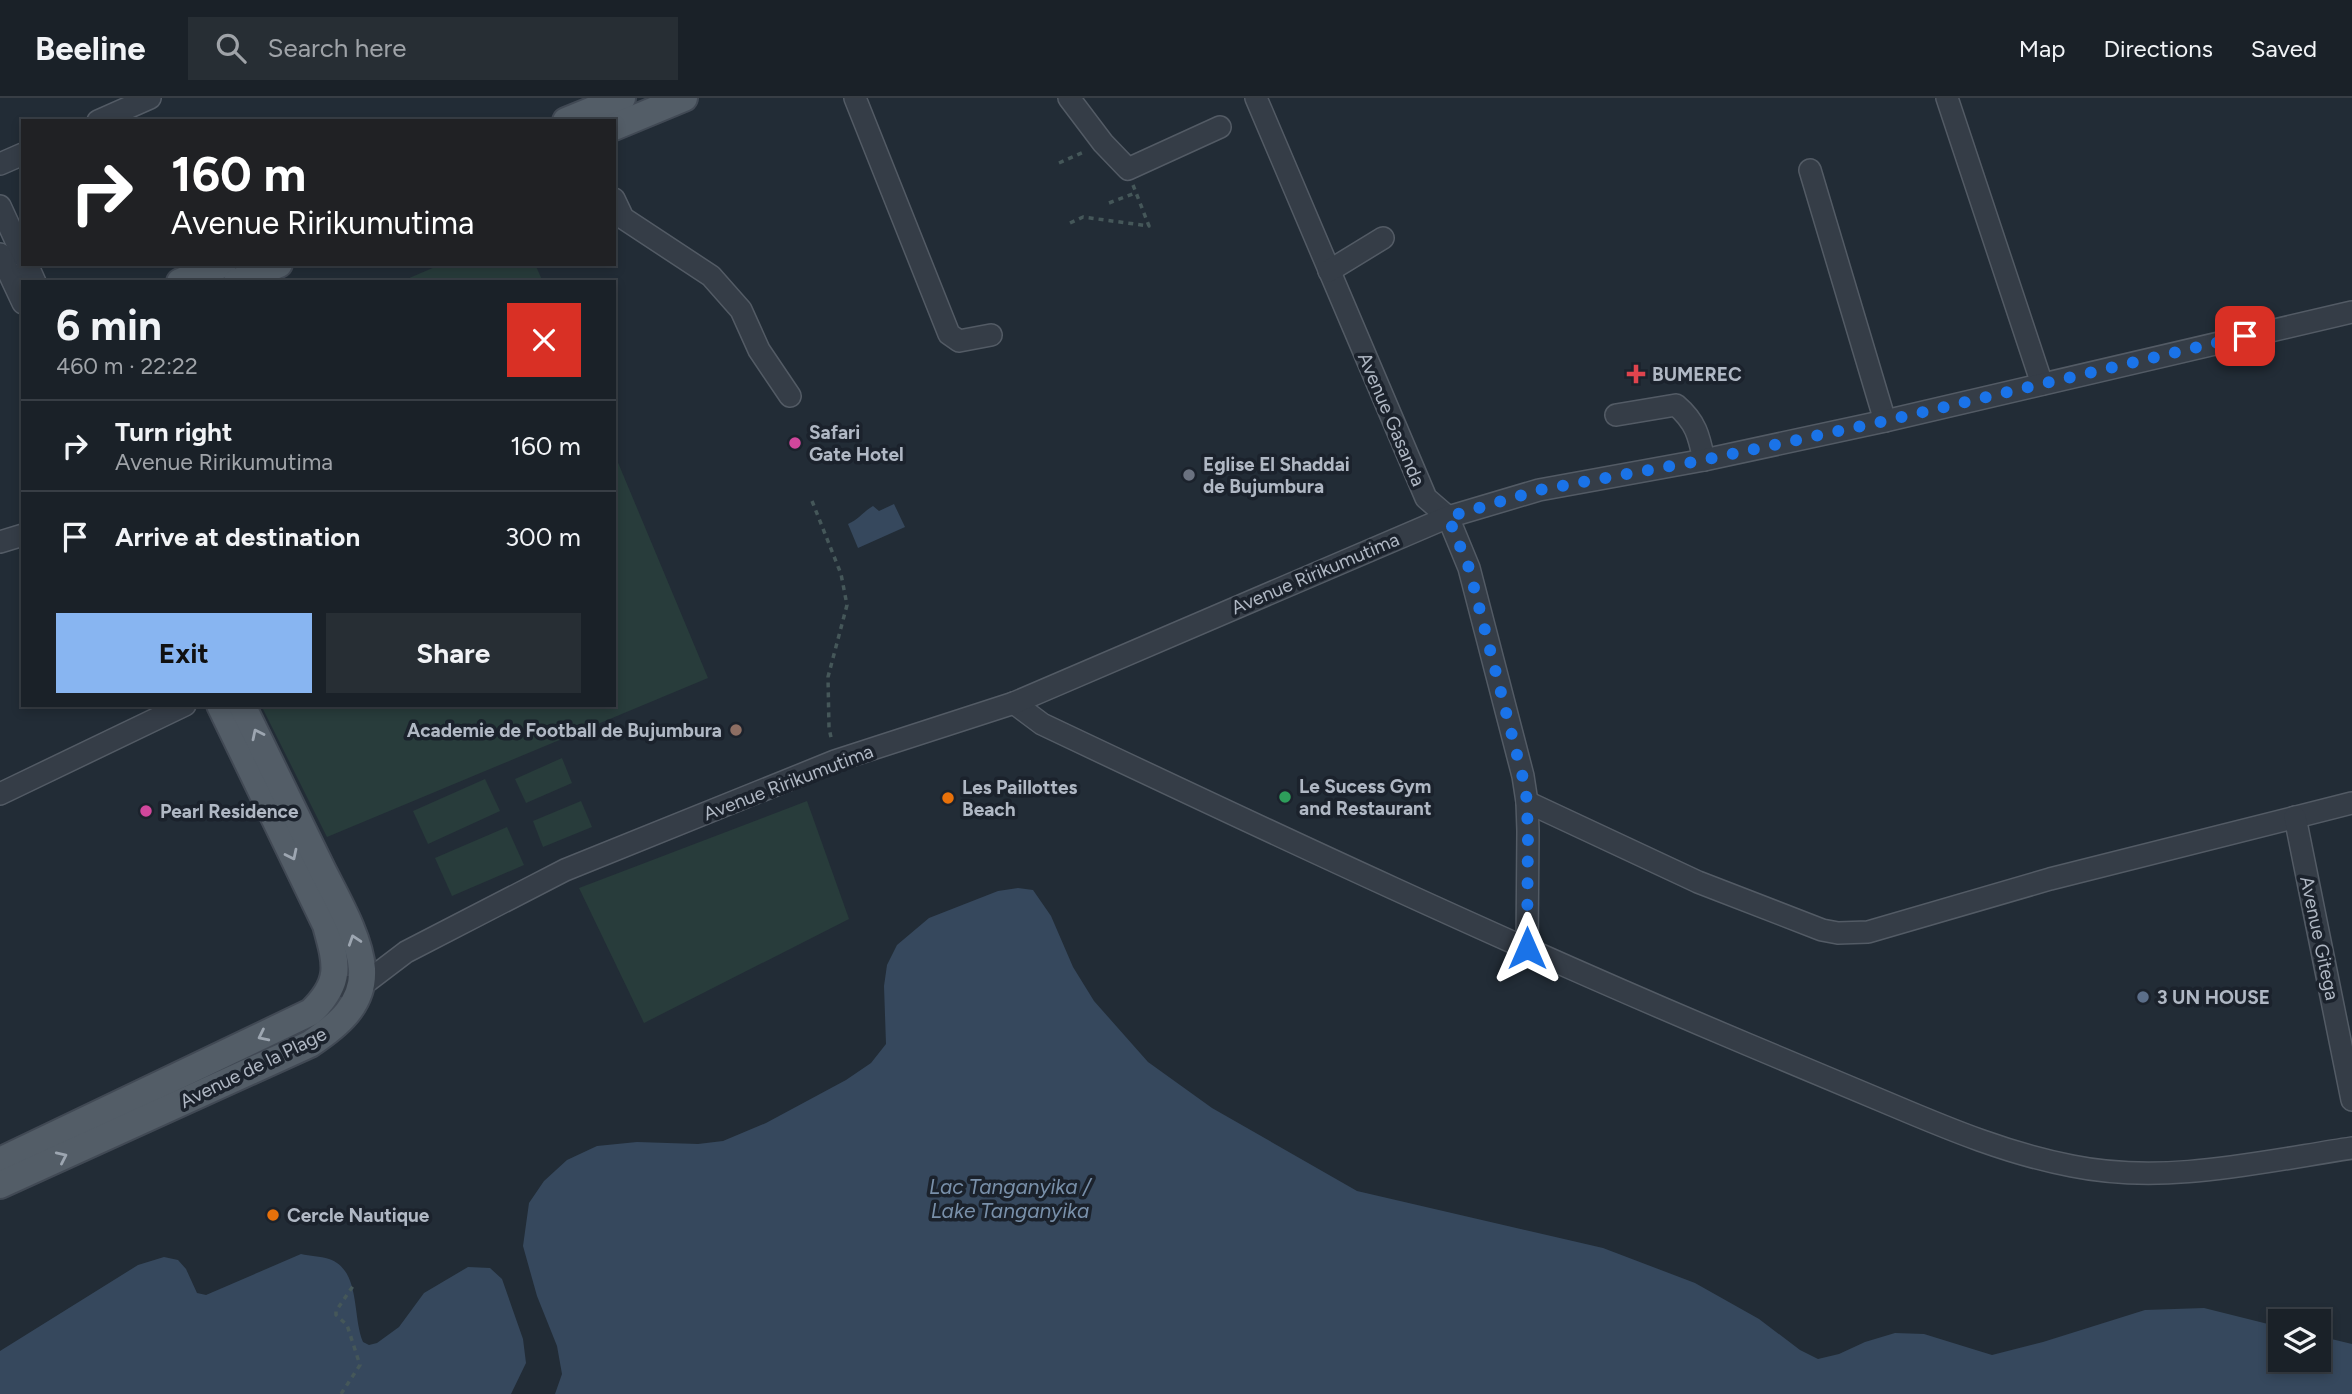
<!DOCTYPE html>
<meta charset="utf-8">
<style>
body{margin:0;font-family:Figtree,sans-serif;background:#272e34;color:#f1f3f6;height:100vh;display:flex;flex-direction:column;font-size:26px;white-space:nowrap}
*{box-sizing:border-box;margin:0}
p{font-size:23px;color:#9fa3a8}
.icon{flex:none;width:38px;height:38px;fill:none;stroke:currentColor;stroke-width:2;stroke-linecap:round;stroke-linejoin:round}
.map{position:relative;flex:1;overflow:hidden}
.sheet{position:absolute;left:21px;top:182px;width:595px;height:427px;display:flex;flex-direction:column;background:#1a2128;border-radius:0px;box-shadow:0 4px 10px #0003,0 0 0 2px #383e45}
.sheet>*{flex:none}
.guide{position:absolute;left:21px;top:21px;width:595px;height:147px;border-radius:0px;box-shadow:0 4px 10px #0003,0 0 0 2px #383e45;background:#202124;color:#fff;overflow:hidden}
.fabs{position:absolute;left:2268px;top:1211px;display:grid;gap:14px}
.fabs a{display:grid;place-items:center;width:63px;height:63px;border-radius:0px;background:#1a2128;box-shadow:0 4px 10px #0003,0 0 0 2px #383e45;font-size:35px}
.pin{position:absolute;display:grid;place-items:center;width:60px;height:60px;color:#fff;margin:-30px;border-radius:14px;box-shadow:0 4px 10px #0006}
.me{position:absolute;width:77px;margin:-38px;rotate:0deg;stroke-linejoin:round;filter:drop-shadow(0 0 5px #0008)}
.turn{display:flex;align-items:center;gap:24px;height:147px;padding:0 35px;font-size:32px}
.turn .icon{width:91px;height:91px;stroke-width:2.5}
.turn b{display:block;font-size:49px;line-height:60px}
.round{display:grid;place-items:center;flex:none;width:74px;height:74px;border-radius:0px;background:#272e34}
.headline{display:flex;align-items:center;justify-content:space-between;height:119px;padding:0 35px}
h1{font-size:42px;font-weight:700;line-height:52px}
.cta{display:flex;gap:14px;margin-top:auto;padding:14px 35px}
.cta a{flex:1;height:80px;border-radius:0px;background:#88b5f1;color:#111;font-size:28px;font-weight:700;line-height:80px;text-align:center}
.cta a+a{background:#272e34;color:#f1f3f6}
ul{padding:0;list-style:none}
li{display:flex;align-items:center;gap:21px;height:91px;padding:0 35px;border-top:2px solid #383e45}
li div{flex:1}
li b{display:block;font-size:26px}
li em{font-style:normal}
header{display:flex;align-items:center;gap:42px;box-sizing:border-box;height:98px;padding:0 35px;background:#1a2128;border-bottom:2px solid #383e45}
header strong{font-size:33px}
nav{display:flex;gap:38px;margin-inline-start:auto;font-size:24px}
.search{width:490px;height:63px;background:#272e34;display:flex;align-items:center;gap:18px;box-sizing:border-box;padding:0 24px;border-radius:0px;color:#9fa3a8;font-size:26px}
.map>svg:first-child{display:block}
</style>
<header>
<strong>Beeline</strong>
<div class="search"><svg class="icon" aria-label="search" viewBox="0 0 24 24"><circle cx="10" cy="10" r="6"/><path d="M15 15l6 6"/></svg>Search here</div>
<nav><a>Map</a><a>Directions</a><a>Saved</a></nav>
</header>
<div class="map">
<svg width="2352" height="1296" viewBox="0 0 2352 1296">
<rect width="100%" height="100%" fill="#222c36"/>
<!-- green -->
<g fill="#283c3b">
<path d="M442 166H535L543 184H400Z"/>
<path d="M614 355 708 580 327 739 261 607H614Z"/>
<path d="M562 660 572 685 526 705 515 681Z"/>
<path d="M485 681 500 713 428 746 413 713Z"/>
<path d="M581 703 592 729 543 749 533 723Z"/>
<path d="M807 703 849 821 644 925 579 790Z"/>
<path d="M507 729 524 767 452 798 435 760Z"/>
</g>
<!-- water -->
<g fill="#36485d">
<path d="M894 406 905 429 858 450 848 426C859 421 863 414 873 408L879 413Z"/>
<path d="M1018 790 1033 792 1051 818 1073 869 1094 903 1148 964 1212 1010 1357 1093 1603 1150 1695 1185 1759 1221 1800 1252 1818 1261 1839 1256 1865 1244 1895 1235 1924 1236 1992 1257 2043 1244 2145 1212 2204 1210 2280 1229V1262H2319V1238L2352 1246V1296H555L562 1276 557 1248 537 1198 523 1148 529 1105 544 1083 567 1062 597 1048 637 1044 698 1046 723 1043 766 1025 846 982 871 965 886 946 884 888 887 867 897 847 929 820 998 793Z"/>
<path d="M301 1156C310 1158 320 1158 329 1161 361 1172 352 1218 363 1244L369 1247 377 1245 399 1229 424 1195 468 1169 490 1170 502 1181 523 1241 526 1265 511 1296H0V1253L138 1167 164 1159 178 1162 186 1171 197 1195 206 1197Z"/>
</g>
<g fill="none" stroke-linecap="round" stroke-linejoin="round">
<defs>
<g id="minor">
<path d="M855 0 949 236 959 243 991 237"/>
<path d="M1069 0 1103 45 1128 71 1220 29"/>
<path d="M1256 0 1426 400 1448 419 1469 470 1523 678 1527 704 1528 733 1527 850"/>
<path d="M1947 0 2042 286"/>
<path d="M98 23 150 0"/>
<path d="M0 66 23 56"/>
<path d="M1810 72 1885 323"/>
<path d="M614 101 623 120 711 178 741 212 759 252 790 298"/>
<path d="M0 108 23 158"/>
<path d="M0 156 23 205"/>
<path d="M27 166 35 184"/>
<path d="M1329 173 1383 140"/>
<path d="M1616 317 1676 307C1696 324 1699 338 1704 362"/>
<path d="M0 444 23 437"/>
<path d="M1014 605 1042 626C1276 737 1511 847 1749 947 1797 967 1845 987 1892 1007 1951 1032 2009 1056 2072 1068 2165 1087 2260 1064 2352 1050"/>
<path d="M0 696 185 607"/>
<path d="M1527 704 1698 784 1822 832 1838 835 1868 834 2050 781 2352 705"/>
<path d="M2295 719 2352 1002"/>
<path d="M332 888 360 889 406 854 565 772 835 663 1014 605 1448 419 1539 392 1704 362 1885 323 2352 214"/>
</g>
<g id="major">
<path d="M566 23 622 0"/>
<path d="M614 29 684 0"/>
<path d="M180 184 223 166"/>
<path d="M237 184 279 166"/>
<path d="M0 1063 311 914C342 884 337 867 326 827L220 607"/>
<path d="M0 1087 310 946C337 928 364 907 362 871 360 840 336 799 322 771 296 717 269 662 242 607"/>
</g>
</defs>
<!-- minor casing -->
<use href="#minor" stroke="#535b65" stroke-width="24"/>
<!-- major casing -->
<use href="#major" stroke="#414954" stroke-width="30"/>
<!-- path -->
<g stroke="#455759" stroke-width="3.5" stroke-dasharray="5 5" stroke-linecap="butt">
<path d="M1059 65 1086 53"/>
<path d="M1109 105 1135 95"/>
<path d="M1070 125 1083 119 1149 128 1133 87"/>
<path d="M812 403 841 476 847 507 828 579 829 630 832 644"/>
<path d="M341 1296 360 1267 347 1227 336 1217V1213L353 1188"/>
</g>
<!-- minor -->
<use href="#minor" stroke="#353d47" stroke-width="21"/>
<!-- major -->
<use href="#major" stroke="#535d67" stroke-width="26"/>
</g>
<!-- one-way arrows -->
<defs><path id="oneway-chevron" d="M-2-3.5L2.5 0L-2 3.5" fill="none" stroke-width="1.6" stroke-linecap="round" stroke-linejoin="round" transform="scale(1.75)"/></defs>
<g stroke="#9da6b1">
<use href="#oneway-chevron" transform="translate(257 636) rotate(-116)"/>
<use href="#oneway-chevron" transform="translate(292 757) rotate(64)"/>
<use href="#oneway-chevron" transform="translate(354 842) rotate(-108)"/>
<use href="#oneway-chevron" transform="translate(263 938) rotate(154)"/>
<use href="#oneway-chevron" transform="translate(62 1059) rotate(-25)"/>
</g>
<g fill="none" stroke-linecap="round" stroke-linejoin="round">
<!-- route -->
<path stroke="#1a73e8" stroke-width="12" stroke-dasharray="0 21.6" d="M1527 850 1528 733 1526 692 1469 470 1448 419 1539 392 1704 362 1885 323 2245 238"/>
</g>
<!-- markers -->
<path fill="#e0444e" stroke="#1b222c" stroke-width="2.5" d="M1632.5 265.5h7v7h7v7h-7v7h-7v-7h-7v-7h7z"/>
<g fill="#d1479c" stroke="#1b222c" stroke-width="2.5">
<circle cx="795" cy="345" r="7"/>
<circle cx="146" cy="713" r="7"/>
</g>
<circle fill="#6b7280" stroke="#1b222c" stroke-width="2.5" cx="1189" cy="377" r="7"/>
<circle fill="#8d6e63" stroke="#1b222c" stroke-width="2.5" cx="736" cy="632" r="7"/>
<circle fill="#2e9e5b" stroke="#1b222c" stroke-width="2.5" cx="1285" cy="699" r="7"/>
<g fill="#e8710a" stroke="#1b222c" stroke-width="2.5">
<circle cx="948" cy="700" r="7"/>
<circle cx="273" cy="1117" r="7"/>
</g>
<circle fill="#5c6f8a" stroke="#1b222c" stroke-width="2.5" cx="2143" cy="899" r="7"/>
<g text-anchor="middle" stroke-width="7" stroke-linejoin="round" paint-order="stroke">
<!-- poi labels -->
<g font-size="19" font-weight="bold" fill="#b0b8c4" stroke="#1b222c" text-anchor="start">
<text x="1652" y="283">BUMEREC</text>
<text x="809" y="341">Safari<tspan x="809" dy="22">Gate Hotel</tspan></text>
<text x="1203" y="373">Eglise El Shaddai<tspan x="1203" dy="22">de Bujumbura</tspan></text>
<text x="722" y="639" text-anchor="end">Academie de Football de Bujumbura</text>
<text x="1299" y="695">Le Sucess Gym<tspan x="1299" dy="22">and Restaurant</tspan></text>
<text x="962" y="696">Les Paillottes<tspan x="962" dy="22">Beach</tspan></text>
<text x="160" y="720">Pearl Residence</text>
<text x="2157" y="906">3 UN HOUSE</text>
<text x="287" y="1124">Cercle Nautique</text>
</g>
<!-- street labels -->
<g font-size="19" fill="#b0b8c4" stroke="#1b222c">
<text transform="translate(1392 321) rotate(67)" y="7">Avenue Gasanda</text>
<text transform="translate(1315 475) rotate(-23)" y="7">Avenue Ririkumutima</text>
<text transform="translate(788 684) rotate(-21)" y="7">Avenue Ririkumutima</text>
<text transform="translate(2320 840) rotate(78)" y="7">Avenue Gitega</text>
<text transform="translate(253 969) rotate(-26)" y="7">Avenue de la Plage</text>
</g>
<!-- water labels -->
<g font-size="21" font-style="italic" fill="#7990aa" stroke="#1b222c">
<text x="1010" y="1096">Lac Tanganyika /<tspan x="1010" dy="24">Lake Tanganyika</tspan></text>
</g>
</g>
</svg>
<div class="fabs">
<a><svg class="icon" aria-label="layers" viewBox="0 0 24 24"><path d="M12 4l9 5-9 5-9-5zM3 14l9 5 9-5"/></svg></a>
</div>
<div class="pin" style="left:2245px;top:238px;background:#d93025"><svg class="icon" aria-label="arrive" viewBox="0 0 24 24"><path d="M6 21V4h12l-3 4 3 4H6"/></svg></div>
<svg class="me" style="left:1527px;top:850px" viewBox="-20 -20 40 40"><path d="M0-17L14 15 0 8-14 15z" fill="#1a73e8" stroke="#fff" stroke-width="4"/></svg>
<div class="guide">
<div class="turn"><svg class="icon" aria-label="right" viewBox="0 0 24 24"><path d="M7 20v-9h11M14 6l5 5-5 5"/></svg><div><b>160 m</b>Avenue Ririkumutima</div></div>
</div>
<section class="sheet">
<div class="headline"><div><h1>6 min</h1><p>460 m · 22:22</p></div><a class="round" style="background:#d93025;color:#fff"><svg class="icon" aria-label="close" viewBox="0 0 24 24"><path d="M6 6l12 12M18 6L6 18"/></svg></a></div>
<ul>
<li><svg class="icon" aria-label="right" viewBox="0 0 24 24"><path d="M7 20v-9h11M14 6l5 5-5 5"/></svg><div><b>Turn right</b><p>Avenue Ririkumutima</p></div><em>160 m</em></li>
<li><svg class="icon" aria-label="arrive" viewBox="0 0 24 24"><path d="M6 21V4h12l-3 4 3 4H6"/></svg><div><b>Arrive at destination</b></div><em>300 m</em></li>
</ul>
<div class="cta"><a>Exit</a><a>Share</a></div>
</section>
</div>
